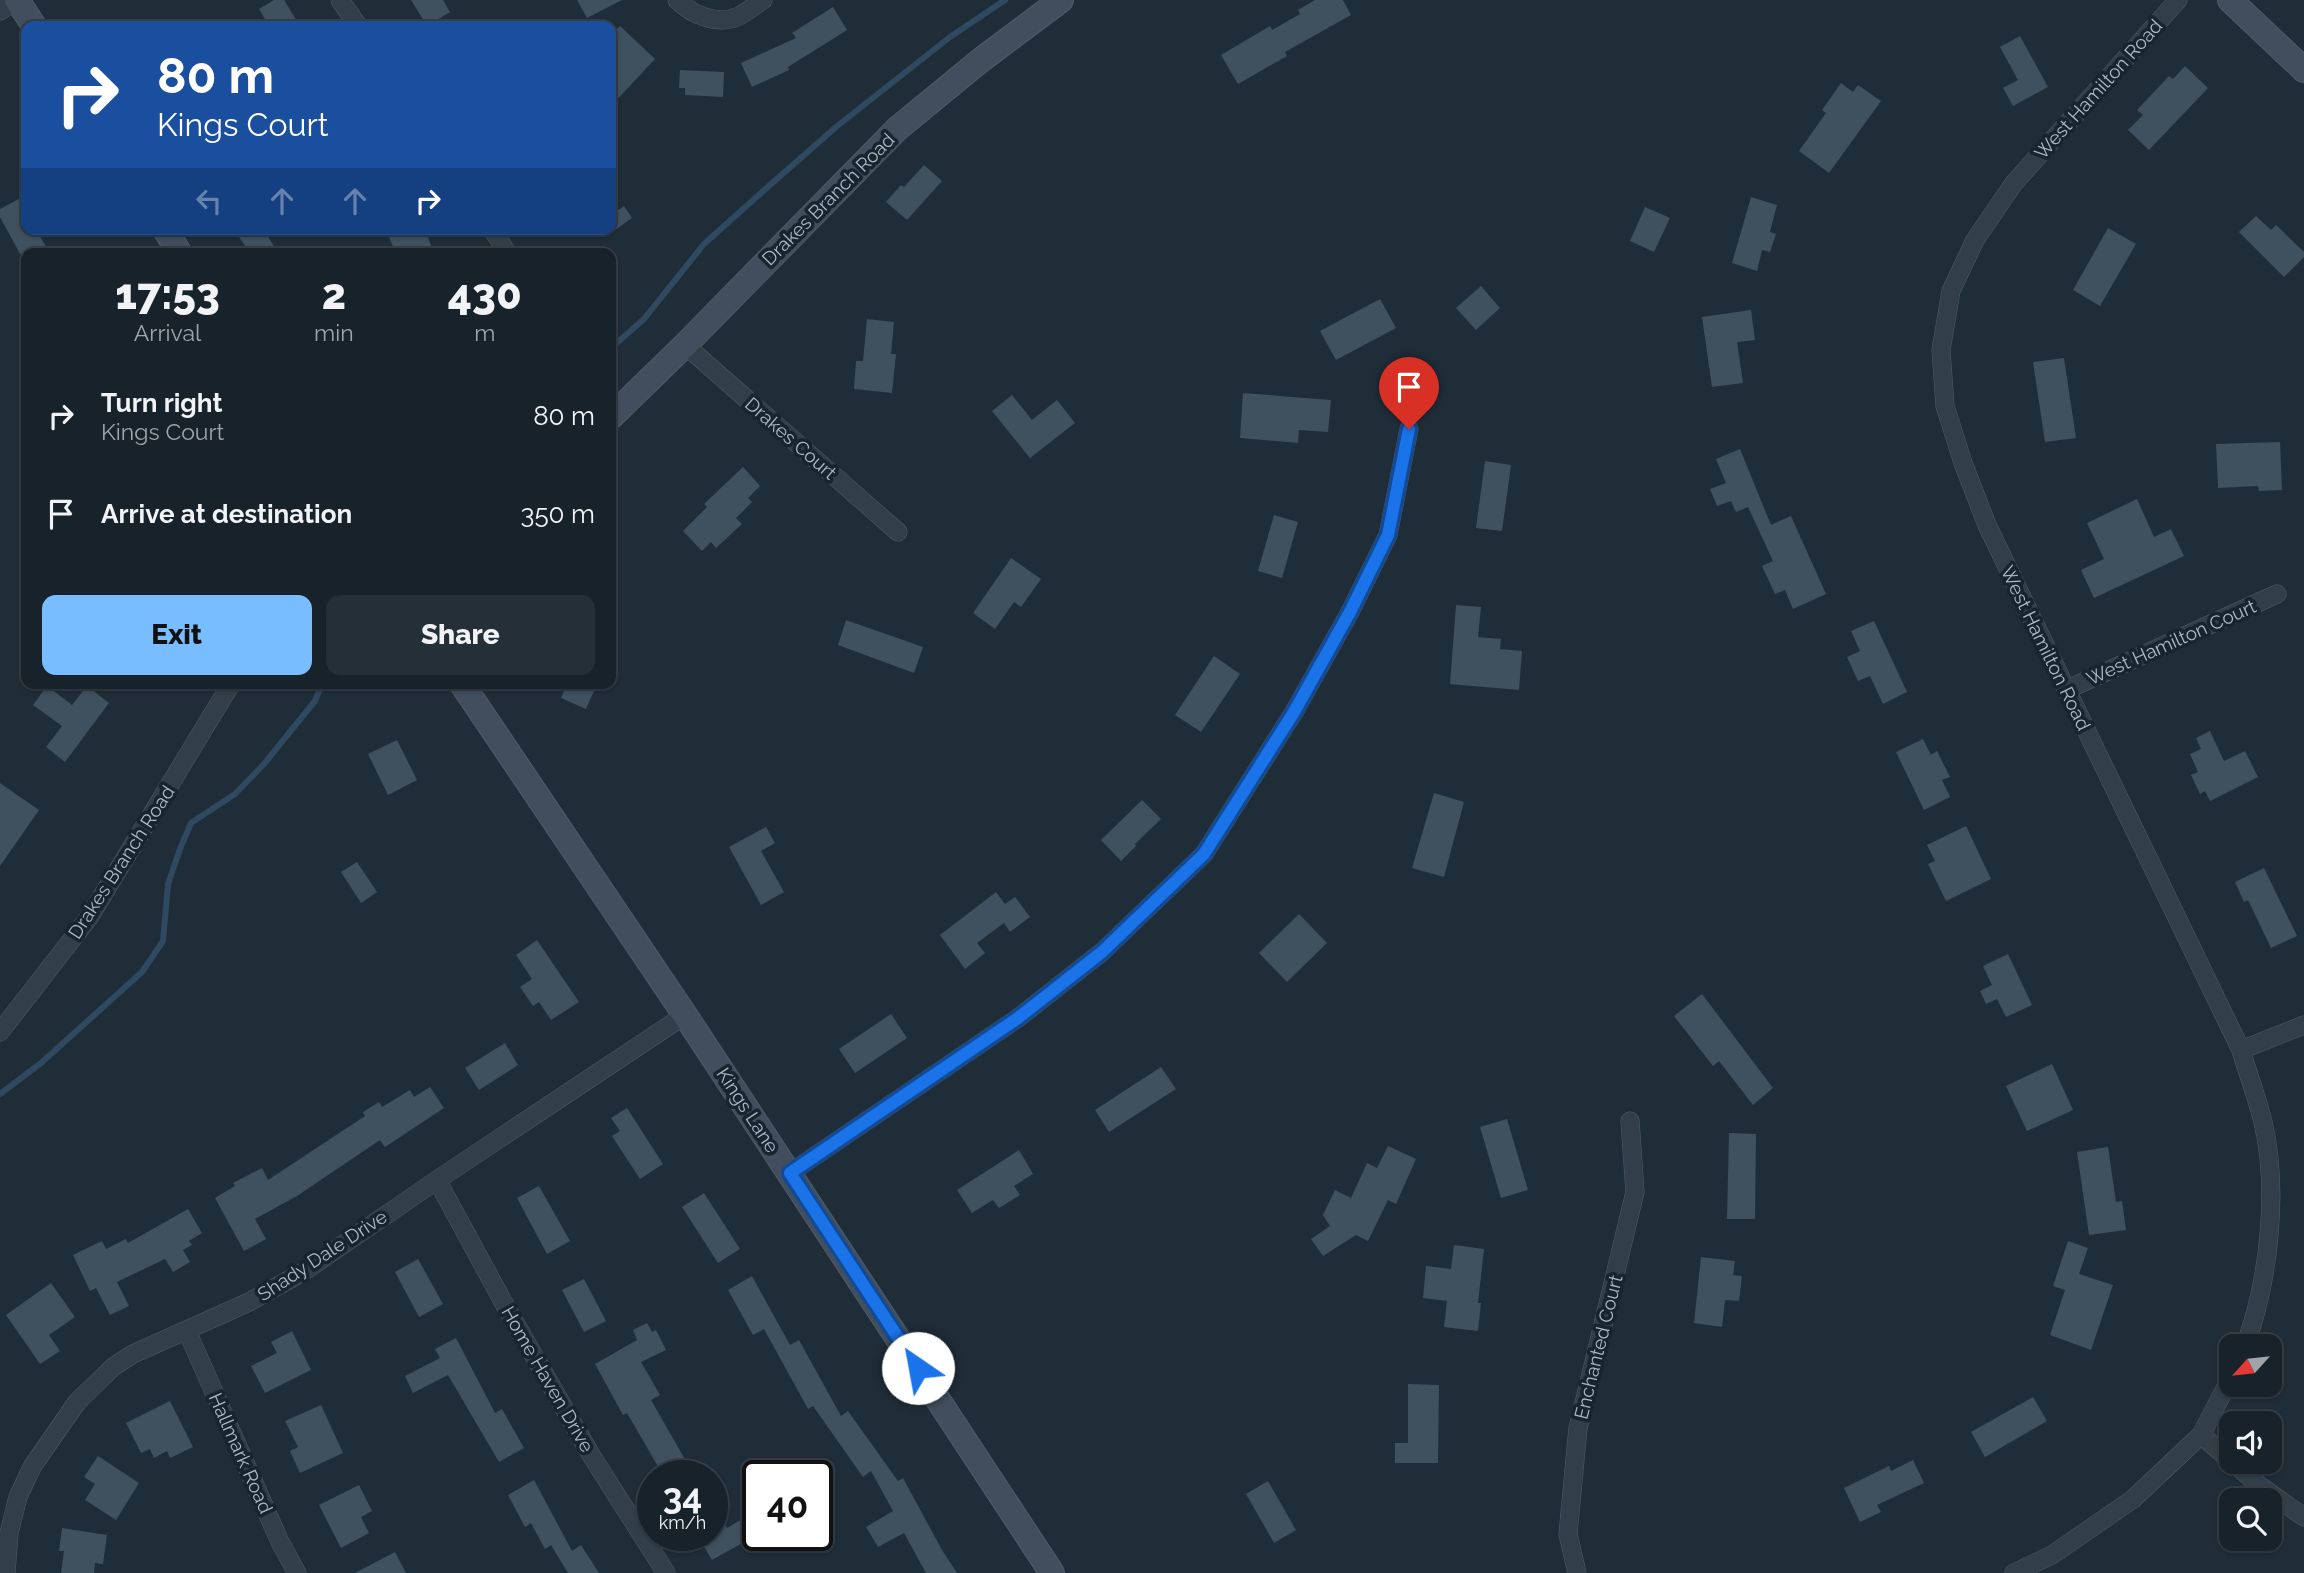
<!DOCTYPE html>
<style>
body{margin:0;font-family:Raleway,sans-serif;background:#242f37;color:#f1f3f6;height:100vh;display:flex;flex-direction:column;font-size:26px;white-space:nowrap}
*{box-sizing:border-box;margin:0}
p{font-size:23px;color:#9ea4a9}
.icon{flex:none;width:38px;height:38px;fill:none;stroke:currentColor;stroke-width:2;stroke-linecap:round;stroke-linejoin:round}
.map{position:relative;flex:1;overflow:hidden}
.details{position:absolute;left:21px;top:248px;width:595px;height:441px;display:flex;flex-direction:column;background:#17222b;border-radius:14px;box-shadow:0 2px 5px #0004,0 0 0 2px #363f47}
.details>*{flex:none}
.banner{position:absolute;left:21px;top:21px;width:595px;height:214px;border-radius:14px;box-shadow:0 2px 5px #0004,0 0 0 2px #363f47;background:#1a4fa0;color:#fff;overflow:hidden}
.needle{width:46px;rotate:243deg}
.fabs{position:absolute;left:2219px;top:1334px;display:grid;gap:14px}
.fabs a{display:grid;place-items:center;width:63px;height:63px;border-radius:14px;background:#17222b;box-shadow:0 2px 5px #0004,0 0 0 2px #363f47;font-size:35px}
.speed{position:absolute;left:637px;top:1460px;display:flex;gap:14px;font-size:35px;font-weight:700;text-align:center}
.speed>*{display:grid;place-content:center;width:91px;height:91px;border-radius:50%;background:#17222b;box-shadow:0 2px 5px #0004,0 0 0 2px #363f47;line-height:1}
.speed small{font-size:18px;font-weight:400}
.speed .limit{border:4px solid #111;border-radius:10px;background:#fff;color:#111}
.pin{position:absolute;display:grid;place-items:center;width:60px;height:60px;color:#fff;margin:-72px -30px;border-radius:50% 50% 50% 0;rotate:-45deg;box-shadow:0 0 7px #0007}
.pin .icon{rotate:45deg}
.me{position:absolute;width:77px;margin:-38px;rotate:327deg;stroke-linejoin:round;filter:drop-shadow(0 0 5px #0008)}
.turn{display:flex;align-items:center;gap:24px;height:147px;padding:0 21px;font-size:32px}
.turn .icon{width:91px;height:91px;stroke-width:2.5}
.turn b{display:block;font-size:49px;line-height:60px}
.lanes{display:flex;align-items:center;height:66px;padding:0 21px;background:#0003;justify-content:center;gap:35px;direction:ltr}
.lanes .off{opacity:.35}
.eta{display:flex;justify-content:space-evenly;align-items:center;height:119px;text-align:center}
.eta b{font-size:42px;font-weight:800;line-height:49px}
.action{display:flex;gap:14px;margin-top:auto;padding:14px 21px}
.action a{flex:1;height:80px;border-radius:14px;background:#78bdff;color:#111;font-size:28px;font-weight:800;line-height:80px;text-align:center}
.action a+a{background:#242f37;color:#f1f3f6}
ul{padding:0;list-style:none}
li{display:flex;align-items:center;gap:21px;height:98px;padding:0 21px}
li div{flex:1}
li b{display:block;font-size:26px}
li em{font-style:normal}
.map>svg:first-child{display:block}
</style>
<div class="map">
<svg width="2304" height="1573" viewBox="0 0 2304 1573">
<rect width="100%" height="100%" fill="#1f2d39"/>
<g fill="none" stroke-linecap="round" stroke-linejoin="round">
<!-- stream -->
<g stroke="#2f4960" stroke-width="6">
<path d="M611 348 644 319 704 244 761 193 836 127 950 37 1005 0"/>
<path d="M0 1094 41 1063 142 972 163 941 168 884 180 849 191 823 235 794 264 764 315 701 322 684"/>
</g>
</g>
<!-- building -->
<g fill="#3f505e">
<path d="M274 0H284L300 26H269L259 9Z"/>
<path d="M411 0H443L450 12 427 26Z"/>
<path d="M577 0H622L587 18Z"/>
<path d="M1315 0H1343L1351 15 1285 52 1287 56 1238 84 1221 55 1270 26 1272 30 1300 14 1298 10Z"/>
<path d="M833 7 847 30 788 67 789 70 752 87 741 63 796 38 792 33Z"/>
<path d="M620 26 655 59 611 106V35Z"/>
<path d="M2020 36 2048 87 2013 106 2003 88 2018 80 2000 47Z"/>
<path d="M2185 66 2208 88 2149 150 2128 130 2143 115 2137 110 2169 76 2173 79Z"/>
<path d="M680 70 724 72 723 97 685 95V88H679Z"/>
<path d="M1841 83 1853 92 1858 85 1881 101 1829 173 1799 151 1826 113 1822 110Z"/>
<path d="M924 165 942 181 907 220 886 202 901 185 904 187Z"/>
<path d="M1751 197 1777 205 1770 232 1776 234 1770 252 1762 250 1757 271 1732 263Z"/>
<path d="M19 199 26 211V229H36L50 254H20L0 217V209Z"/>
<path d="M624 206 632 218 611 233V215Z"/>
<path d="M1645 207 1670 218 1654 252 1630 241Z"/>
<path d="M2256 216 2271 230 2276 225 2304 252V257L2284 277 2239 232Z"/>
<path d="M2108 228 2136 244 2100 306 2073 290Z"/>
<path d="M234 229H263L279 254H250Z"/>
<path d="M409 229H425L434 254H396L389 237Z"/>
<path d="M1481 286 1500 308 1476 330 1456 308Z"/>
<path d="M1380 299 1396 328 1336 360 1320 331Z"/>
<path d="M1751 310 1755 340 1737 342 1743 383 1712 387 1702 317Z"/>
<path d="M867 319 894 322 891 354H896L892 393 854 389 856 361H863Z"/>
<path d="M2064 358 2076 438 2045 442 2033 362Z"/>
<path d="M1243 393 1331 400 1328 432 1299 430 1298 443 1240 438Z"/>
<path d="M1012 395 1032 420 1057 400 1075 423 1030 458 992 411Z"/>
<path d="M2280 442 2282 490 2259 491 2258 486 2218 488 2216 444Z"/>
<path d="M1740 449 1771 525 1791 516 1826 594 1793 609 1785 590 1775 594 1762 566 1773 561 1748 507 1736 512 1731 501 1717 506 1710 489 1726 483 1716 459Z"/>
<path d="M1485 461 1511 465 1502 531 1476 528Z"/>
<path d="M743 467 760 486 748 498 752 502 736 518 742 524 716 548 711 542 702 551 683 531 707 507 704 504Z"/>
<path d="M2137 499 2154 537 2171 529 2184 556 2094 598 2081 570 2104 559 2087 523Z"/>
<path d="M1274 515 1298 522 1282 578 1258 571Z"/>
<path d="M1011 558 1041 579 1021 607 1014 602 995 629 973 613Z"/>
<path d="M1456 605 1481 607 1478 637 1501 639 1500 649 1522 651 1519 690 1450 684Z"/>
<path d="M846 620 923 647 914 673 838 645Z"/>
<path d="M1874 621 1907 692 1883 704 1870 676 1858 681 1847 657 1860 651 1851 631Z"/>
<path d="M1214 656 1240 674 1201 732 1175 715Z"/>
<path d="M567 684H597L586 709 561 698Z"/>
<path d="M47 686 72 705 87 686 109 703 65 762 46 747 62 726 33 705Z"/>
<path d="M2210 731 2224 761 2245 751 2258 777 2210 801 2205 791 2200 794 2191 775 2198 772 2190 754 2201 749 2196 738Z"/>
<path d="M1923 739 1931 755 1937 751 1950 777 1942 780 1950 797 1924 810 1896 752Z"/>
<path d="M397 740 417 780 388 795 368 754Z"/>
<path d="M0 783 39 810 0 866Z"/>
<path d="M1434 793 1464 802 1444 877 1412 868Z"/>
<path d="M1142 800 1161 819 1135 844 1136 846 1121 861 1101 840Z"/>
<path d="M1966 826 1991 879 1946 901 1928 864 1935 861 1927 845Z"/>
<path d="M766 827 775 843 761 851 784 892 761 905 729 847Z"/>
<path d="M357 862 377 892 361 903 341 872Z"/>
<path d="M2264 868 2297 936 2271 948 2248 900 2244 902 2235 882Z"/>
<path d="M996 892 1005 904 1015 897 1030 917 1010 932 1004 923 977 943 985 953 965 969 940 935Z"/>
<path d="M1299 914 1327 943 1287 982 1259 953Z"/>
<path d="M537 940 579 1002 551 1020 539 1002 533 1006 520 987 532 979 516 955Z"/>
<path d="M2008 954 2032 1005 2006 1017 1997 999 1986 1004 1980 991 1992 985 1983 966Z"/>
<path d="M1702 994 1773 1088 1753 1105 1719 1061 1713 1066 1674 1016Z"/>
<path d="M891 1014 907 1038 855 1073 839 1049Z"/>
<path d="M505 1043 518 1065 479 1090 465 1068Z"/>
<path d="M2052 1064 2073 1110 2027 1131 2006 1086Z"/>
<path d="M1161 1067 1176 1089 1109 1132 1095 1110Z"/>
<path d="M430 1087 444 1108 385 1147 380 1140 297 1196 255 1219 266 1239 244 1251 215 1198 235 1186 233 1183 262 1168 268 1180 365 1116 363 1112 379 1102 382 1107 410 1090 414 1097Z"/>
<path d="M627 1108 663 1164 640 1179 612 1136 620 1131 611 1118Z"/>
<path d="M1507 1119 1528 1190 1501 1198 1480 1127Z"/>
<path d="M1729 1133 1756 1134 1755 1219H1727Z"/>
<path d="M1388 1146 1416 1159 1396 1204 1388 1200 1368 1241 1356 1235 1323 1256 1311 1239 1330 1226 1323 1215 1335 1190 1351 1198 1367 1163 1377 1168Z"/>
<path d="M2108 1147 2116 1202 2122 1201 2126 1230 2089 1235 2077 1152Z"/>
<path d="M1019 1150 1033 1174 1014 1186 1020 1195 999 1208 993 1200 972 1213 957 1190Z"/>
<path d="M539 1186 570 1241 547 1254 517 1198Z"/>
<path d="M704 1193 740 1249 718 1263 682 1207Z"/>
<path d="M188 1209 202 1233 189 1241 192 1245 183 1250 190 1262 173 1272 165 1259 117 1282 129 1306 110 1315 96 1288 90 1291 73 1255 102 1241 106 1249 126 1239 128 1243Z"/>
<path d="M2068 1241 2088 1248 2079 1274 2113 1285 2091 1350 2050 1335 2065 1290 2053 1286Z"/>
<path d="M1454 1245 1484 1249 1478 1303H1481L1478 1331 1444 1327 1447 1301 1423 1298 1426 1266 1451 1269Z"/>
<path d="M1701 1257 1735 1261 1733 1275 1742 1276 1739 1301 1725 1300 1722 1327 1694 1323Z"/>
<path d="M418 1259 443 1304 419 1317 395 1272Z"/>
<path d="M752 1276 790 1345 799 1340 841 1416 848 1411 898 1481 903 1478 942 1550 957 1573H926L904 1533 878 1547 866 1527 893 1511 871 1471 863 1477 813 1406 808 1409 764 1329 753 1335 728 1290Z"/>
<path d="M584 1279 606 1321 584 1332 562 1290Z"/>
<path d="M51 1283 75 1317 49 1335 60 1351 40 1364 6 1315Z"/>
<path d="M647 1323 652 1332 656 1330 666 1350 641 1362 660 1395 651 1400 694 1475H663L627 1413 623 1415 595 1364 637 1340 633 1330Z"/>
<path d="M292 1331 311 1370 265 1393 251 1366 277 1353 271 1342Z"/>
<path d="M456 1338 495 1413 502 1409 524 1448 499 1462 448 1375 413 1393 405 1376 440 1358 435 1349Z"/>
<path d="M1408 1384 1439 1385 1438 1463H1395V1443H1408Z"/>
<path d="M2033 1397 2047 1421 1985 1457 1971 1432Z"/>
<path d="M170 1401 193 1447 170 1458 167 1451 154 1458 150 1449 141 1453 126 1423Z"/>
<path d="M321 1405 343 1453 300 1473 290 1451 298 1447 285 1421Z"/>
<path d="M98 1456 139 1483 116 1520 85 1500 95 1484 84 1477Z"/>
<path d="M1913 1460 1924 1483 1877 1505 1881 1512 1860 1522 1844 1488 1889 1466 1891 1471Z"/>
<path d="M534 1480 572 1551 581 1545 599 1573H568L551 1545 545 1549 531 1523 525 1527 508 1495Z"/>
<path d="M1268 1481 1296 1530 1274 1543 1246 1494Z"/>
<path d="M359 1485 372 1511 361 1517 369 1533 341 1548 319 1505Z"/>
<path d="M712 1503 727 1528 744 1518 755 1536 712 1560 697 1535H712Z"/>
<path d="M62 1528 107 1535 103 1564 95 1563 94 1573H61L64 1551H59Z"/>
<path d="M395 1552 406 1573H355Z"/>
</g>
<g fill="none" stroke-linecap="round" stroke-linejoin="round">
<defs>
<g id="street">
<path d="M340 0 358 26"/>
<path d="M677 0C692 15 718 26 739 16 747 12 755 5 763 0"/>
<path d="M2178 0 2014 183 1975 240 1951 291 1941 350 1945 406 1963 463 1987 525 2241 1050C2248 1074 2257 1098 2263 1122 2279 1190 2269 1281 2245 1346"/>
<path d="M0 11 17 0"/>
<path d="M492 229 508 254"/>
<path d="M685 345 898 532"/>
<path d="M2066 690 2277 594"/>
<path d="M0 1032 90 916 231 684"/>
<path d="M2241 1050 2304 1025"/>
<path d="M790 1173 1018 1018 1102 952 1204 854 1294 712 1350 612 1388 535 1409 429"/>
<path d="M437 1180 507 1309 591 1455 666 1573"/>
<path d="M187 1331 280 1542 297 1573"/>
<path d="M2201 1435 2260 1486 2304 1517"/>
<path d="M6 1573 9 1533 18 1497 32 1467 77 1402 113 1367 133 1354 247 1303 303 1272 437 1180 685 1015"/>
<path d="M1577 1573 1568 1534 1578 1428 1635 1192 1630 1121"/>
<path d="M2014 1573 2052 1555 2133 1499 2201 1435 2231 1377"/>
</g>
<g id="secondary">
<path d="M17 0 34 26"/>
<path d="M2230 0 2304 70"/>
<path d="M165 229 180 254"/>
<path d="M611 417 685 345 897 129 981 60 1061 0"/>
<path d="M462 684 685 1015 1052 1573"/>
</g>
</defs>
<!-- street casing -->
<use href="#street" stroke="#505c67" stroke-width="19"/>
<!-- secondary casing -->
<use href="#secondary" stroke="#505c67" stroke-width="26"/>
<!-- street -->
<use href="#street" stroke="#323f49" stroke-width="18"/>
<!-- secondary -->
<use href="#secondary" stroke="#404e5d" stroke-width="24"/>
</g>
<g fill="none" stroke-linecap="round" stroke-linejoin="round">
<defs>
<path id="route" d="M918 1368 790 1173 1018 1018 1102 952 1204 854 1294 712 1350 612 1388 535 1409 429"/>
</defs>
<!-- route casing -->
<use href="#route" stroke="#114b97" stroke-width="18"/>
<!-- route -->
<use href="#route" stroke="#1a73e8" stroke-width="12"/>
</g>
<g text-anchor="middle" stroke-width="7" stroke-linejoin="round" paint-order="stroke">
<!-- street labels -->
<g font-size="19" fill="#acb9c6" stroke="#18242e">
<text transform="translate(2098 89) rotate(-48)" y="7">West Hamilton Road</text>
<text transform="translate(828 199) rotate(-45)" y="7">Drakes Branch Road</text>
<text transform="translate(791 438) rotate(41)" y="7">Drakes Court</text>
<text transform="translate(2171 642) rotate(-24)" y="7">West Hamilton Court</text>
<text transform="translate(2046 648) rotate(64)" y="7">West Hamilton Road</text>
<text transform="translate(121 862) rotate(-57)" y="7">Drakes Branch Road</text>
<text transform="translate(748 1110) rotate(57)" y="7">Kings Lane</text>
<text transform="translate(322 1255) rotate(-33)" y="7">Shady Dale Drive</text>
<text transform="translate(1598 1347) rotate(-76)" y="7">Enchanted Court</text>
<text transform="translate(548 1379) rotate(60)" y="7">Home Haven Drive</text>
<text transform="translate(241 1453) rotate(66)" y="7">Hallmark Road</text>
</g>
</g>
</svg>
<div class="fabs">
<a><svg class="needle" viewBox="-14 -14 28 28"><path d="M0-13l5 13h-10z" fill="#e53935"/><path d="M0 13l5-13h-10z" fill="#9ea4a9"/></svg></a>
<a><svg class="icon" aria-label="sound" viewBox="0 0 24 24"><path d="M4 9h4l5-4v14l-5-4H4zM17 9q2 3 0 6"/></svg></a>
<a><svg class="icon" aria-label="search" viewBox="0 0 24 24"><circle cx="10" cy="10" r="6"/><path d="M15 15l6 6"/></svg></a>
</div>
<div class="speed"><div>34<small>km/h</small></div><div class="limit">40</div></div>
<div class="pin" style="left:1409px;top:429px;background:#d93025"><svg class="icon" aria-label="arrive" viewBox="0 0 24 24"><path d="M6 21V4h12l-3 4 3 4H6"/></svg></div>
<svg class="me" style="left:918px;top:1368px" viewBox="-20 -20 40 40"><circle r="19" fill="#fff"/><path d="M0-13L10 11 0 6-10 11z" fill="#1a73e8"/></svg>
<div class="banner">
<div class="turn"><svg class="icon" aria-label="right" viewBox="0 0 24 24"><path d="M7 20v-9h11M14 6l5 5-5 5"/></svg><div><b>80 m</b>Kings Court</div></div>
<div class="lanes"><svg class="icon off" aria-label="left" viewBox="0 0 24 24"><path d="M17 20v-9H6M10 6l-5 5 5 5"/></svg><svg class="icon off" aria-label="ahead" viewBox="0 0 24 24"><path d="M12 20V5M6 11l6-6 6 6"/></svg><svg class="icon off" aria-label="ahead" viewBox="0 0 24 24"><path d="M12 20V5M6 11l6-6 6 6"/></svg><svg class="icon" aria-label="right" viewBox="0 0 24 24"><path d="M7 20v-9h11M14 6l5 5-5 5"/></svg></div>
</div>
<section class="details">
<div class="eta">
<div><b>17:53</b><p>Arrival</p></div>
<div><b>2</b><p>min</p></div>
<div><b>430</b><p>m</p></div>
</div>
<ul>
<li><svg class="icon" aria-label="right" viewBox="0 0 24 24"><path d="M7 20v-9h11M14 6l5 5-5 5"/></svg><div><b>Turn right</b><p>Kings Court</p></div><em>80 m</em></li>
<li><svg class="icon" aria-label="arrive" viewBox="0 0 24 24"><path d="M6 21V4h12l-3 4 3 4H6"/></svg><div><b>Arrive at destination</b></div><em>350 m</em></li>
</ul>
<div class="action"><a>Exit</a><a>Share</a></div>
</section>
</div>
